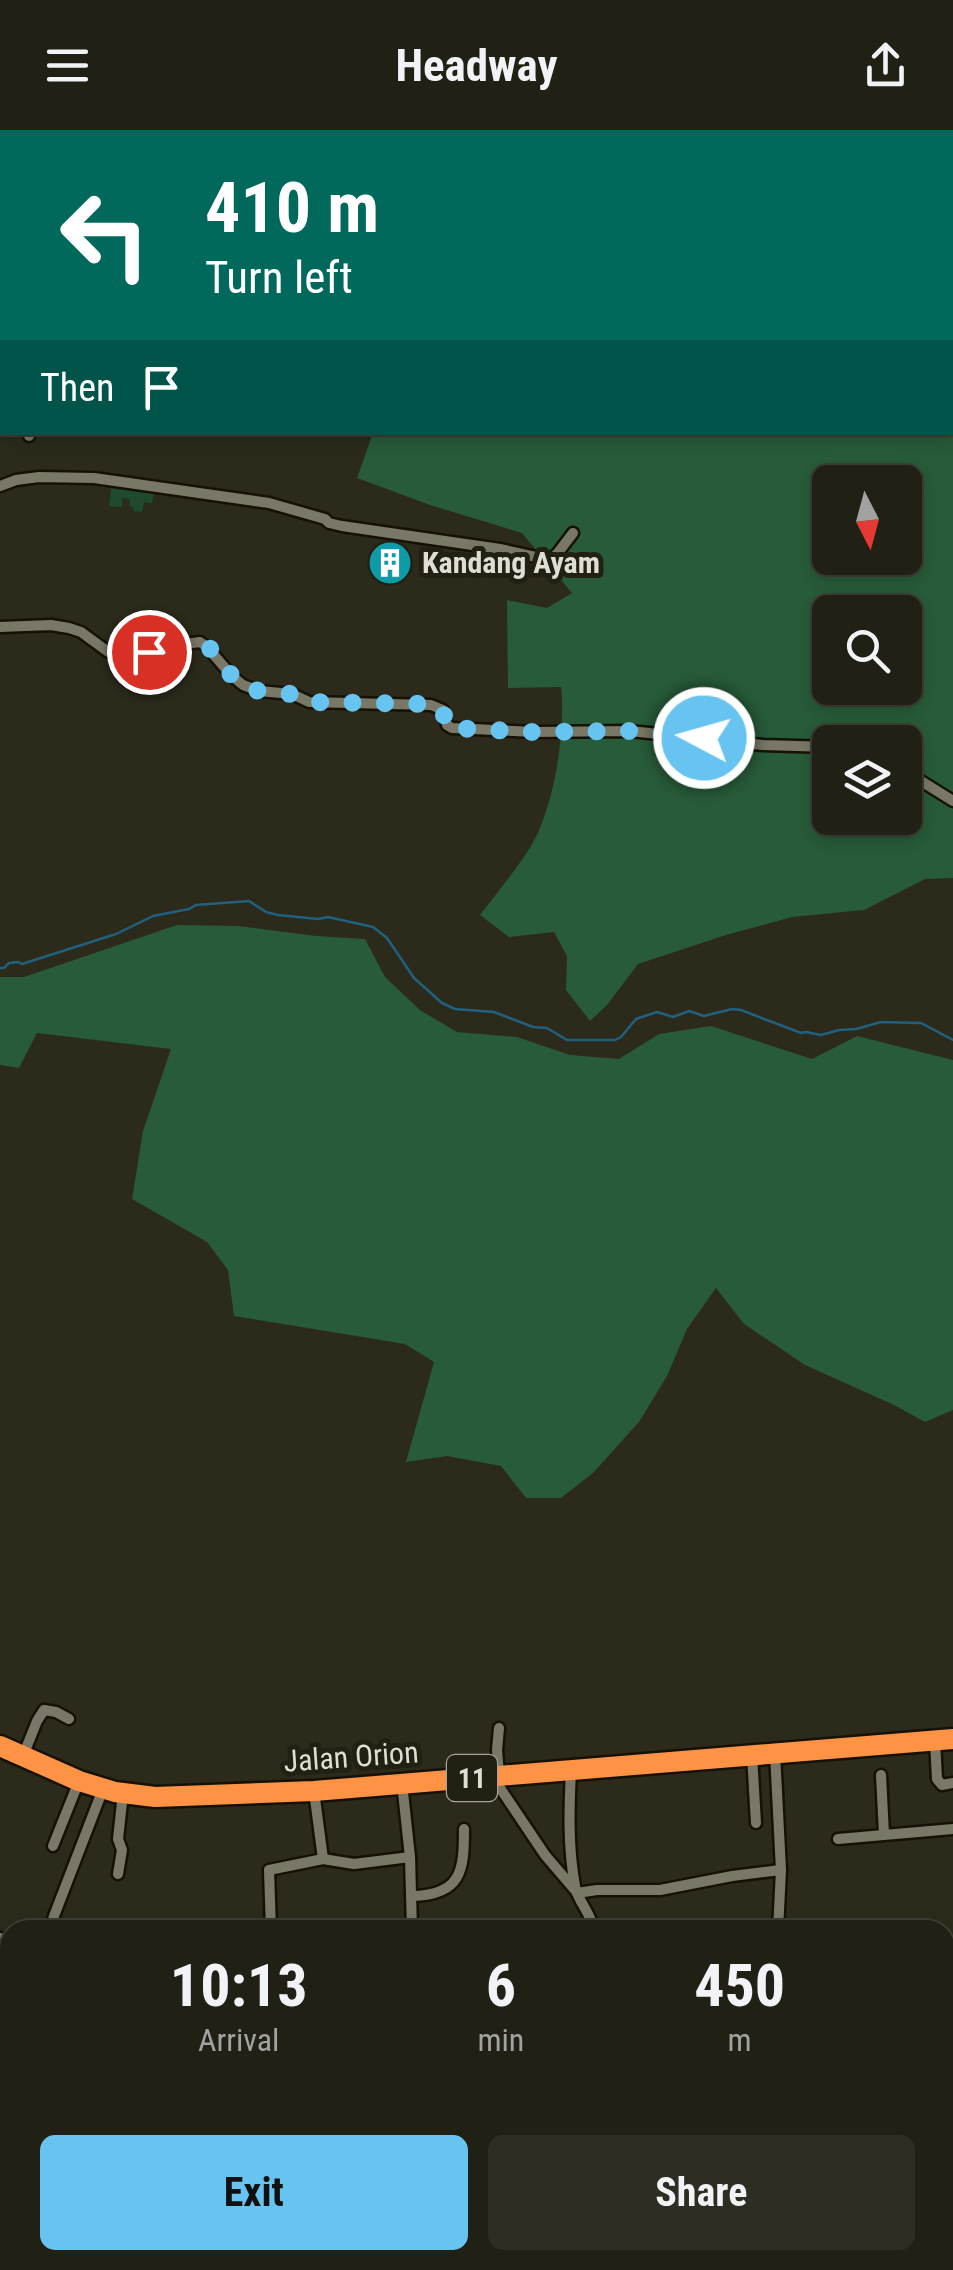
<!DOCTYPE html>
<style>
body{margin:0;font-family:"Roboto Condensed",sans-serif;background:#2d2d22;color:#f1f3f6;height:100vh;display:flex;flex-direction:column;font-size:38px;white-space:nowrap}
*{box-sizing:border-box;margin:0}
p{font-size:32px;color:#a2a3a0}
.icon{flex:none;width:55px;height:55px;fill:none;stroke:currentColor;stroke-width:2;stroke-linecap:round;stroke-linejoin:round}
.map{position:relative;flex:1;overflow:hidden}
.details{position:absolute;left:0px;top:1790px;width:955px;height:350px;display:flex;flex-direction:column;background:#212014;border-radius:30px 30px 0 0;box-shadow:0 5px 15px #0003,0 0 0 2px #3e3e34}
.details>*{flex:none}
.hud{position:absolute;left:0px;top:0px;width:955px;height:305px;box-shadow:0 5px 15px #0003,0 0 0 2px #3e3e34;background:#00695c;color:#fff;overflow:hidden}
.needle{width:65px;rotate:174deg}
.buttons{position:absolute;left:812px;top:335px;display:grid;gap:20px}
.buttons a{display:grid;place-items:center;width:110px;height:110px;border-radius:15px;background:#212014;box-shadow:0 5px 15px #0003,0 0 0 2px #3e3e34;font-size:50px}
.pin{position:absolute;display:grid;place-items:center;width:85px;height:85px;color:#fff;margin:-42px;border:5px solid #fff;border-radius:50%;box-shadow:0 2px 10px #0007}
.me{position:absolute;width:110px;margin:-55px;rotate:276deg;stroke-linejoin:round;filter:drop-shadow(0 0 8px #0008)}
.turn{display:flex;align-items:center;gap:35px;height:210px;padding:0 40px;font-size:45px}
.turn .icon{width:130px;height:130px;stroke-width:2.5}
.turn b{display:block;font-size:70px;line-height:85px}
.then{display:flex;align-items:center;height:95px;padding:0 40px;background:#0003;gap:20px;font-size:38px}
.eta{display:flex;justify-content:space-evenly;align-items:center;height:170px;text-align:center}
.eta b{font-size:60px;font-weight:700;line-height:70px}
.primary-button{display:flex;gap:20px;margin-top:auto;padding:20px 40px}
.primary-button a{flex:1;height:115px;border-radius:15px;background:#67c4f0;color:#111;font-size:40px;font-weight:700;line-height:115px;text-align:center}
.primary-button a+a{background:#2d2d22;color:#f1f3f6}
header{display:flex;justify-content:space-between;align-items:center;height:130px;padding:0 40px;background:#212014;font-size:45px;font-weight:700}
.map>svg:first-child{display:block}
</style>
<header><svg class="icon" aria-label="menu" viewBox="0 0 24 24"><path d="M4 6h16M4 12h16M4 18h16"/></svg>Headway<svg class="icon" aria-label="share" viewBox="0 0 24 24"><path d="M12 15V3M7 8l5-5 5 5M5 13v7h14v-7"/></svg></header>
<div class="map">
<svg width="953" height="2140" viewBox="0 0 953 2140">
<rect width="100%" height="100%" fill="#2c2a1b"/>
<!-- green -->
<path fill="#1e4a2d" d="M112 353 155 359 152 373 144 372 142 382 133 381 134 377 129 376 130 369 122 368V377L109 376Z"/>
<!-- forest -->
<g fill="#275b39" fill-rule="evenodd">
<path d="M953 218V748L925 749 864 780 792 787 726 805 638 834 607 875 590 891 566 860 567 826 554 802 509 807 480 785C497 763 516 740 531 716 554 678 566 601 561 557L508 558 507 470 547 478 572 463 522 403 430 375 357 348 373 303 952 302ZM830 352H905V428H830ZM830 482H905V558H830ZM830 612H905V688H830Z"/>
<path d="M177 795 239 796 316 806 365 809 385 847 420 880 457 902 517 907 570 925 619 929 659 904 711 896 812 929 857 906 953 930V1280L925 1292 894 1275 805 1235 744 1194 716 1158 687 1199 667 1246 639 1292 593 1343 561 1368H526L501 1336 447 1326 406 1332 434 1232 405 1214 234 1186 228 1140 207 1112 132 1069 143 1001 171 919 37 903 19 938 0 935V847H24Z"/>
</g>
<!-- water -->
<g fill="#1f617e">
<path d="M0 1848 10 1860V2040L0 2046Z"/>
<path d="M520 2130H659L677 2132 682 2130H731L722 2134 716 2140H557L549 2136Z"/>
</g>
<g fill="none" stroke-linecap="round" stroke-linejoin="round">
<!-- stream -->
<path stroke="#1f617e" stroke-width="2.5" d="M0 838H4L9 833 18 832 22 834 116 804 153 786 189 779 196 775 249 771 266 782 278 785 318 789 328 787 373 797 387 808 414 848 442 873 455 879 494 882 533 897 547 898 567 910H615L621 907 636 889 657 882 673 887 689 881 704 886 732 879 741 880 801 903 806 902 821 905 839 900 856 899 881 892 921 893 953 910"/>
<defs>
<g id="street">
<path d="M0 242H2"/>
<path d="M29 306 30 302"/>
<path d="M0 356 16 350 39 347 94 348 269 373 325 389 329 393 342 396 500 419 545 429 549 430 557 424 573 403"/>
<path d="M0 497 51 495 69 498 81 502 107 521 118 527 141 526 155 518 200 512 207 517 232 546 243 555 259 561 292 564 309 572 431 575 443 580 447 595 452 598 534 602 630 601 763 615 830 617"/>
<path d="M905 643 913 646 953 671"/>
<path d="M499 1598 497 1620 499 1645"/>
<path d="M935 1611 937 1649 942 1655 953 1653"/>
<path d="M775 1623 781 1740 778 1800"/>
<path d="M752 1625 756 1693"/>
<path d="M23 1626 37 1591 44 1580 56 1582 69 1589"/>
<path d="M571 1641C569 1679 568 1718 575 1756 578 1772 590 1781 594 1800"/>
<path d="M881 1645 884 1704"/>
<path d="M489 1646 498 1655 545 1725 575 1760"/>
<path d="M402 1653 410 1727 412 1800"/>
<path d="M314 1661 323 1729"/>
<path d="M838 1709 953 1699"/>
<path d="M53 1716 79 1651"/>
<path d="M118 1744 122 1720 118 1709 123 1663"/>
<path d="M577 1763 597 1760H660L732 1746 781 1740"/>
<path d="M412 1766C462 1765 464 1740 464 1699"/>
<path d="M50 1800 54 1786 103 1659"/>
<path d="M271 1800 269 1740 323 1729 354 1734 410 1727"/>
<path d="M0 1808 10 1817"/>
<path d="M0 2077 10 2068"/>
<path d="M484 2130 505 2137 536 2140"/>
<path d="M98 2140 99 2130"/>
<path d="M285 2140 287 2130"/>
<path d="M729 2140 752 2130"/>
</g>
<path id="highway" d="M0 1616 79 1651 115 1662 155 1667 314 1661 953 1609"/>
</defs>
<!-- street casing -->
<use href="#street" stroke="#151205" stroke-width="15"/>
<!-- highway casing -->
<use href="#highway" stroke="#151205" stroke-width="25"/>
<!-- street -->
<use href="#street" stroke="#797766" stroke-width="10"/>
<!-- highway -->
<use href="#highway" stroke="#fe9345" stroke-width="20"/>
</g>
<g fill="none" stroke-linecap="round" stroke-linejoin="round">
<!-- route -->
<path stroke="#67c4f0" stroke-width="18" stroke-dasharray="0 32.4" d="M149 522 161 517 200 512 208 516 232 546 243 556 259 561 292 564 309 572 431 574 443 580 446 596 452 598 534 602 630 601 704 608"/>
</g>
<!-- icons -->
<defs>
<symbol id="building-disc" viewBox="-11 -11 22 22"><circle r="9.5" fill="#0f9aa8" stroke="#222012"/><path d="M-4-6H4V6H1V3H-1V6H-4ZM-2.5-4.3h1.7v1.8h-1.7ZM.8-4.3h1.7v1.8H.8ZM-2.5-1h1.7V.8h-1.7ZM.8-1h1.7V.8H.8Z" fill="#fff"/></symbol>
</defs>
<g fill-rule="evenodd">
<use href="#building-disc" x="365" y="408" width="50" height="50"/>
</g>
<g text-anchor="middle" stroke-width="10" stroke-linejoin="round" paint-order="stroke">
<!-- shield labels -->
<rect fill="#222012" stroke="#a6a49a" stroke-width="2.5" x="447" y="1625" width="50" height="46" rx="8"/>
<g font-size="28" font-weight="bold" fill="#dfddd4">
<text x="472" y="1658">11</text>
</g>
<!-- poi labels -->
<g font-size="30" font-weight="bold" fill="#dfddd4" stroke="#222012" text-anchor="start">
<text x="422" y="443">Kandang Ayam</text>
</g>
<!-- street labels -->
<g font-size="30" fill="#dfddd4" stroke="#222012">
<text transform="translate(351 1627) rotate(-4)" y="10">Jalan Orion</text>
</g>
</g>
</svg>
<div class="buttons">
<a><svg class="needle" viewBox="-14 -14 28 28"><path d="M0-13l5 13h-10z" fill="#e53935"/><path d="M0 13l5-13h-10z" fill="#a2a3a0"/></svg></a>
<a><svg class="icon" aria-label="search" viewBox="0 0 24 24"><circle cx="10" cy="10" r="6"/><path d="M15 15l6 6"/></svg></a>
<a><svg class="icon" aria-label="layers" viewBox="0 0 24 24"><path d="M12 4l9 5-9 5-9-5zM3 14l9 5 9-5"/></svg></a>
</div>
<div class="pin" style="left:149px;top:522px;background:#d93025"><svg class="icon" aria-label="arrive" viewBox="0 0 24 24"><path d="M6 21V4h12l-3 4 3 4H6"/></svg></div>
<svg class="me" style="left:704px;top:608px" viewBox="-20 -20 40 40"><circle r="17" fill="#67c4f0" stroke="#fff" stroke-width="3"/><path d="M0-11L8 9 0 5-8 9z" fill="#fff"/></svg>
<div class="hud">
<div class="turn"><svg class="icon" aria-label="left" viewBox="0 0 24 24"><path d="M17 20v-9H6M10 6l-5 5 5 5"/></svg><div><b>410 m</b>Turn left</div></div>
<div class="then">Then<svg class="icon" aria-label="arrive" viewBox="0 0 24 24"><path d="M6 21V4h12l-3 4 3 4H6"/></svg></div>
</div>
<section class="details">
<div class="eta">
<div><b>10:13</b><p>Arrival</p></div>
<div><b>6</b><p>min</p></div>
<div><b>450</b><p>m</p></div>
</div>
<div class="primary-button"><a>Exit</a><a>Share</a></div>
</section>
</div>
